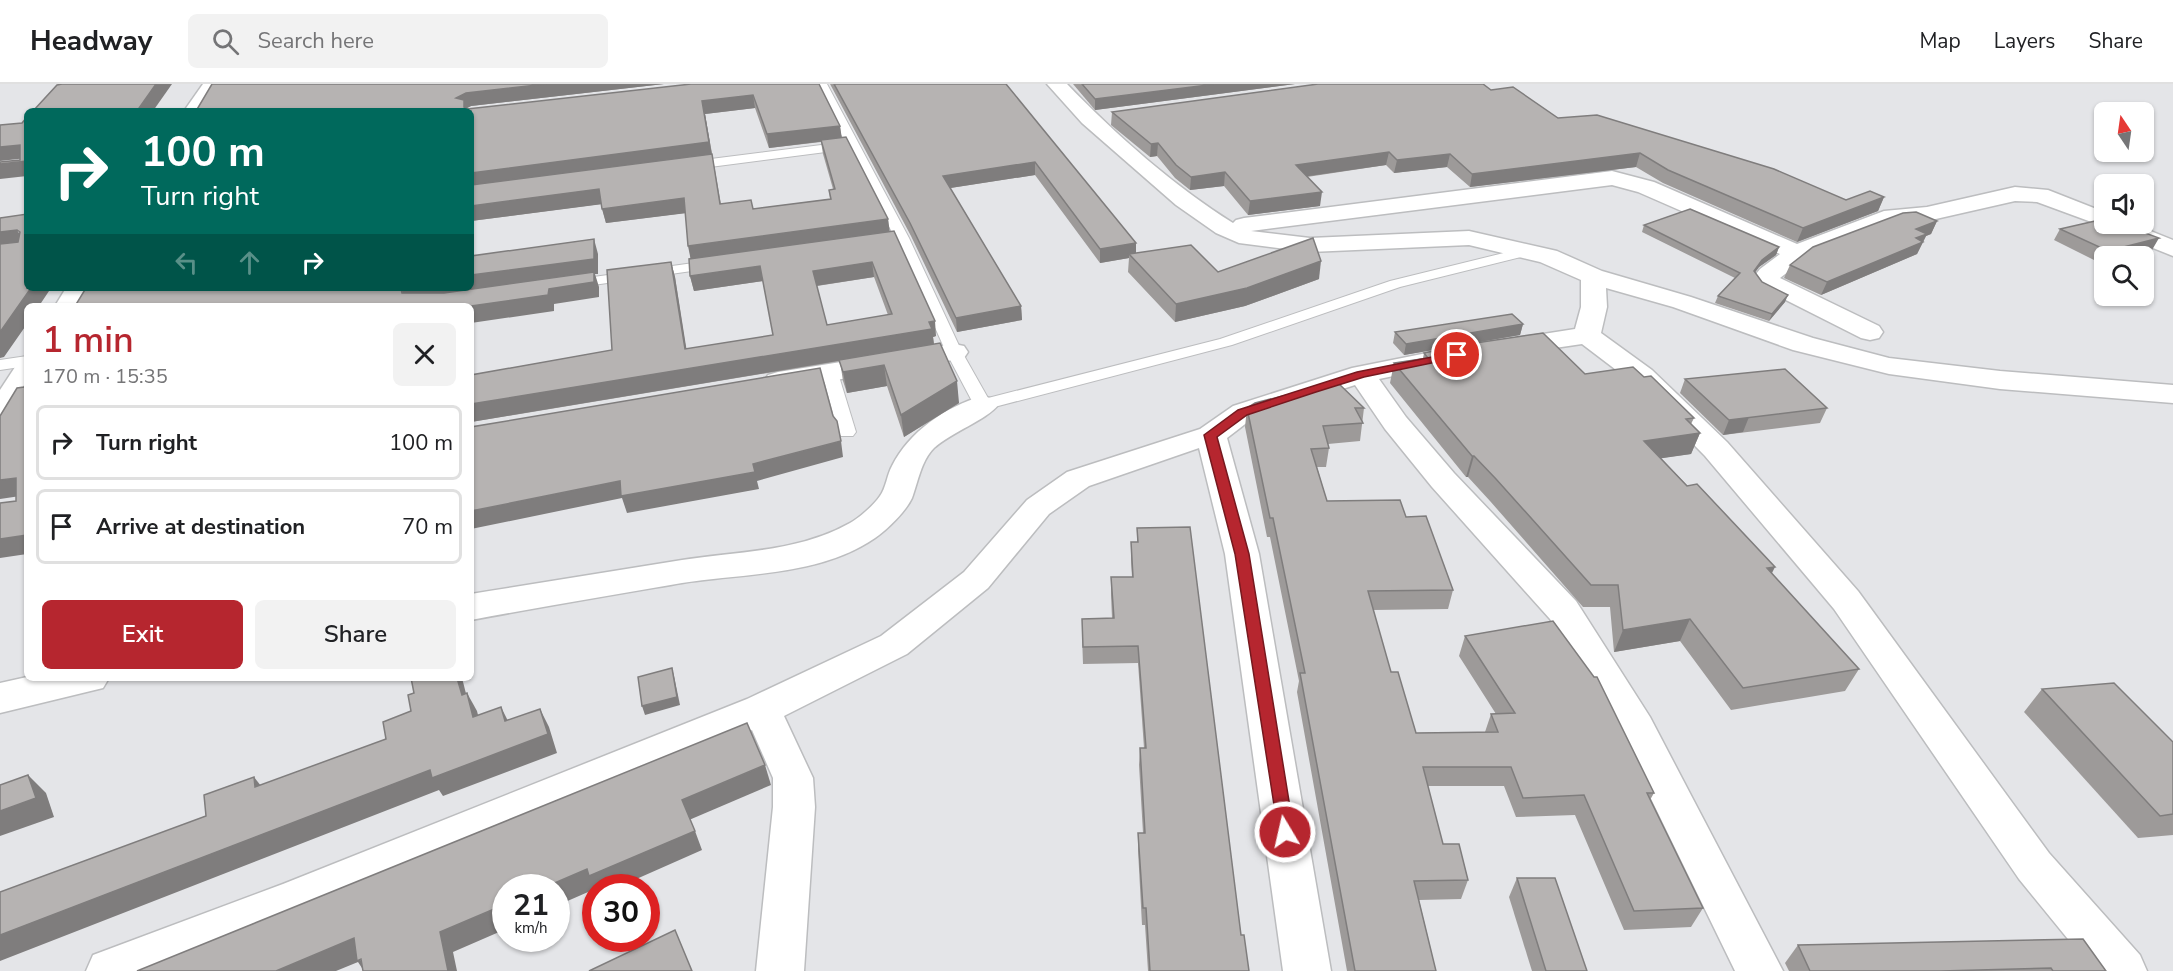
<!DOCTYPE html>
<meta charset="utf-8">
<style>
body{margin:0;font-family:"Nunito Sans",sans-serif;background:#f2f2f2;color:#202124;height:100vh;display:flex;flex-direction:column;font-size:22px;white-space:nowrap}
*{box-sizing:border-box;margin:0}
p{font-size:20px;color:#757577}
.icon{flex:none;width:33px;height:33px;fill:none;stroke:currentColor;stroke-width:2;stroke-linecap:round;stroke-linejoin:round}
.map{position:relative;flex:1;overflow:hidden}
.details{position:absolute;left:24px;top:219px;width:450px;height:378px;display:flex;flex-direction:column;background:#fff;border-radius:9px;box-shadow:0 2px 4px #0004}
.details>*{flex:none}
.guide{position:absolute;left:24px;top:24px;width:450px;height:183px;border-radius:9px;box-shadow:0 2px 4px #0004;background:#00695c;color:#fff;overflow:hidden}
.needle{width:39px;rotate:347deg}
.fabs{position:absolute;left:2094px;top:18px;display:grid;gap:12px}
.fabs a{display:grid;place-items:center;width:60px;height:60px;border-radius:9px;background:#fff;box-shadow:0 2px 4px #0004;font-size:30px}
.speed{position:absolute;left:492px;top:790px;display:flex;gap:12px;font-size:30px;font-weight:700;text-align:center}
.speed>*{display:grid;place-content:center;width:78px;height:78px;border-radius:50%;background:#fff;box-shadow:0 2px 4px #0004;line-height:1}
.speed small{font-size:15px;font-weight:400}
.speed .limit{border:9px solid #d22;background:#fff;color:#111}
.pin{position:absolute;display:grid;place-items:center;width:51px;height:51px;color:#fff;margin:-26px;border:3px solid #fff;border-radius:50%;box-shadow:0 2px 6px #0007}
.me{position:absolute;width:66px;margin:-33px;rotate:351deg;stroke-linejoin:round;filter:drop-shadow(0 0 4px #0008)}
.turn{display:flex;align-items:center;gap:21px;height:126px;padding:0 18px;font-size:27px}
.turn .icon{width:78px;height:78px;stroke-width:2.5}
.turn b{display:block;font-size:42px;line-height:51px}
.lanes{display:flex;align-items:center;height:57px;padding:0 18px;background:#0003;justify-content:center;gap:30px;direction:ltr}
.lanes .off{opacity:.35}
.round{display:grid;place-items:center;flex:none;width:63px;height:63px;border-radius:9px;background:#f2f2f2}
.headline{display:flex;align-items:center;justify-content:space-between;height:102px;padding:0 18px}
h1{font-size:36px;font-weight:600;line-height:45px;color:#b6262f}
.primary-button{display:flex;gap:12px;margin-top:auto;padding:12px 18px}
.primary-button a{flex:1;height:69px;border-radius:9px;background:#b6262f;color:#fff;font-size:24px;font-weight:600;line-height:69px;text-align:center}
.primary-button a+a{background:#f2f2f2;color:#202124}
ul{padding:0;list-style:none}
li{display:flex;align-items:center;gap:18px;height:75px;margin:0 12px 9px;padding:0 6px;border:3px solid #e0e0e0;border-radius:9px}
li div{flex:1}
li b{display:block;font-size:22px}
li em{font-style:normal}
header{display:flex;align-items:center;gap:36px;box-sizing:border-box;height:84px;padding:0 30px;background:#fff;border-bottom:2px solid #e0e0e0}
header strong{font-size:28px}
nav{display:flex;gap:33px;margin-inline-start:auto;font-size:21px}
.search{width:420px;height:54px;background:#f2f2f2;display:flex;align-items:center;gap:15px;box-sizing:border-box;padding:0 21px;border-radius:9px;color:#757577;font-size:22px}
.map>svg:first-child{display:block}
</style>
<header>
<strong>Headway</strong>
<div class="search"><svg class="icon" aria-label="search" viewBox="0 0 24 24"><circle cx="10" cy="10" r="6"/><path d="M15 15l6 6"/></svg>Search here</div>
<nav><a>Map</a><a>Layers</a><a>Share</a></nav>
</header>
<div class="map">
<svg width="2173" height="887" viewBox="0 0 2173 887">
<rect width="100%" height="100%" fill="#e4e5e8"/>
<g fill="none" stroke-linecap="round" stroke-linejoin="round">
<defs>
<g id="lane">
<path d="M815 0H827L909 154 962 268 988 314 1220 255 1390 197 1528 163 1535 167 1533 170 1400 203 1232 261 983 326 977 325 974 321 946 268 895 154 849 65 687 86 681 82 687 78 845 58Z"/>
<path d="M715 176 722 180 720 183 572 204 565 200 572 196Z"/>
<path d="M27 272V282L0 286V276Z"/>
<path d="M830 284 838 289 856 348 853 352H841L838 348 822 289Z"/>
</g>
<g id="street">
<path d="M203 0H222L204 27H184Z"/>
<path d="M1047 0H1067C1115 50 1174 102 1233 139L1236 136 1244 134 1612 87 1654 98 1797 160 1884 127 1927 123 2015 103 2048 106 2104 128V140H2133L2173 156V172L2108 146 2105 143 2037 118 2015 117 1927 137 1896 139 1806 174 1780 194 1879 242 1883 248 1879 254 1870 256 1861 254 1760 203 1753 194 1760 185 1780 170 1638 108 1612 101 1251 147 1310 154 1469 147 1557 167 1602 187 1691 213 1813 254 1889 274 2000 287 2173 301V319L2000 305 1889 290 1793 266 1673 223 1606 204 1607 223 1601 249 1652 286 1727 358 1858 507 2049 769 2140 871 2147 887H2094L2019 795 1834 525 1705 372 1632 298 1582 260 1508 271 1498 269 1494 263 1498 257 1575 245 1581 223V196L1540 178 1469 161 1310 168 1239 159 1216 149 1176 121 1082 39Z"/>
<path d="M66 204H92L81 222H55Z"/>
<path d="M954 260 964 262 968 268 964 274 778 306 768 303 764 297 768 291 778 288Z"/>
<path d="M1437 267 1447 269 1451 275 1447 281 1379 295 1406 333 1454 389 1576 517 1650 633 1783 887H1735L1620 651 1550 535 1432 403 1385 345 1355 301 1253 334 1227 354 1259 470 1331 887H1283L1225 470 1199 364 1089 402 1049 430 988 504 907 570 784 632 813 694 815 723 804 887H756L773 723V694L752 646 315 828 166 887H86L93 871 283 800 747 615 881 552 964 488 1027 416 1067 388 1200 345 1233 322 1352 284Z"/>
<path d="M27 278V308L10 334 0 337V306L17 280Z"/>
<path d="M983 312 993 315 998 321C988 335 950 349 934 364 921 377 918 398 912 414 906 427 888 445 875 454 820 492 745 489 682 499 612 511 541 523 471 536V510C541 499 612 487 682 476 740 467 798 468 850 439 859 434 874 421 880 412 886 404 887 391 892 382 909 348 946 322 983 312Z"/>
<path d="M27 593V594H109L103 604 0 629V599Z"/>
</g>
</defs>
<!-- lane casing -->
<use href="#lane" stroke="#bcbdbf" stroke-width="2"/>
<!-- street casing -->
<use href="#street" stroke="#bcbdbf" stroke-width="3"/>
<!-- lane -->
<use href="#lane" fill="#fff" fill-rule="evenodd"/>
<!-- street -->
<use href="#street" fill="#fff" fill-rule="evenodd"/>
</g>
<!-- wall -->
<g fill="#9d9a99" fill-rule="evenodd">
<path d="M212 0H664L471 22 467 24V25L819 0 840 42 841 53 888 135 889 147 936 252 933 253 934 260 959 319 904 353 887 302 847 309 843 297 840 277 471 338V291L612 266 671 178 675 193 686 265 773 251 763 197 694 207 690 192 691 175 685 129 606 139 601 120 471 137V27ZM755 24 769 64 821 58 823 70 833 105 829 106 830 115 753 125 721 120 705 30ZM874 193 888 231 827 241 817 202Z"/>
<path d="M830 0H1006L1136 159V169L1218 188 1319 195 1245 222 1175 238 1128 188 1129 174 1100 179 1035 91 950 104 1021 222 1022 236 957 248 911 152Z"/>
<path d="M1073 0H1295L1095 26Z"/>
<path d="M1491 6 1558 34 1846 116 1884 113 1878 127 1797 158 1663 99 1636 83 1470 103 1447 83 1394 89 1386 81 1307 93 1320 122 1248 131 1224 102 1190 106 1175 94 1157 72 1150 73 1111 41 1112 28Z"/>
<path d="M1937 137 1931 150 1926 152 1917 170 1821 211 1784 194 1790 181Z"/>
<path d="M1644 141 1779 163 1776 171 1759 183 1755 188 1762 198 1785 218 1769 237 1715 219 1718 212 1735 194 1642 148Z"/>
<path d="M2060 145 2152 166 2100 179 2054 156Z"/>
<path d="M1523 240 1520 251 1474 259 1585 290 1644 293 1694 334 1691 340 1700 349 1691 370 1661 374 1772 490 1859 585 1845 607 1731 626 1680 557 1614 568 1610 523H1583L1490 417 1468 393H1466L1390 299 1394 279 1423 274 1424 269 1451 263 1404 271 1393 259 1395 248Z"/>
<path d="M1685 295 1827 324 1820 339 1723 351 1680 309Z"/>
<path d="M1247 324H1364L1360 357 1328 360 1329 364 1326 383H1317L1327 417 1406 433 1453 506 1448 525 1373 526 1391 588 1416 649 1485 648 1491 630H1496L1459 572 1465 552 1654 709 1650 716 1703 824 1691 843 1624 846 1575 731 1516 733 1504 702H1428L1443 760 1468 796 1461 815 1419 816 1436 887H1347L1297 608 1299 597 1270 453H1267L1245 343Z"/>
<path d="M1137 444 1241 851 1249 887H1148L1145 841H1142L1138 766V749H1143L1139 681 1140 664H1144L1138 579 1083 580 1082 552V535L1112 534 1111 511V493H1132L1131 476V458H1137Z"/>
<path d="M2042 605 2173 658V751L2138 754 2024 628Z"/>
<path d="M1517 794 1587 887H1532L1509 813Z"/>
<path d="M1798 861 2106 887H1789L1785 879Z"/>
</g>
<!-- shaded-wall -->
<g fill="#7f7d7d">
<path d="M156 0H172L153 27H137Z"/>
<path d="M546 0H664L471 22 467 24 468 27 456 14 466 9Z"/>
<path d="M1216 0H1295L1095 26V15Z"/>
<path d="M753 11 755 24 705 30 723 135 712 72 471 104V89L702 17Z"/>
<path d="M840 42 842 55 769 64 767 50Z"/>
<path d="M1158 59 1157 72 1150 73 1151 60Z"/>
<path d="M20 61 27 74 0 77V63Z"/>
<path d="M1389 68 1386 81 1295 94 1296 81Z"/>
<path d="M1640 69 1636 83 1470 103 1472 90Z"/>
<path d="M1450 70 1447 83 1394 89 1397 76Z"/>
<path d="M27 77V92L0 95V80Z"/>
<path d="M1035 78V91L944 105 943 92Z"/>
<path d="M1225 88 1224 102 1190 106 1191 93Z"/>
<path d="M599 105 603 120 471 137V122Z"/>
<path d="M1322 108 1320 122 1248 131 1250 117Z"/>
<path d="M1884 113 1878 127 1797 158 1803 144Z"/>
<path d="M684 114 687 129 606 139 602 125Z"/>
<path d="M888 135 890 149 691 177 688 162Z"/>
<path d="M1937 137 1931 150 1926 152 1917 170 1821 211 1827 198 1916 145Z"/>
<path d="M17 146 27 161 0 164V148Z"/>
<path d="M2159 154 2152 166 2125 172H2104V178L2100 179 2108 167Z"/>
<path d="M594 155 598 170V190H595L599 203V213L554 220V227L471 239V222H408L401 205 403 204H471V191Z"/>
<path d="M1136 159V173L1129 170V174L1100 179V165Z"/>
<path d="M1779 163 1776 171 1759 183 1751 194 1754 187 1762 176Z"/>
<path d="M1321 177 1319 195 1245 222 1175 238 1176 220Z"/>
<path d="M671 178 675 193 689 281 685 265Z"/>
<path d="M872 178 874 193 815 202 813 187Z"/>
<path d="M760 182 763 197 694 207 690 192Z"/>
<path d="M31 204H51L39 222H27V240L4 273 0 274V248Z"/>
<path d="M1788 211 1785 218 1769 237 1772 230Z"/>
<path d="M1021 222 1022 236 957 248 956 234Z"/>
<path d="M935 237 936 252 933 253 934 261 471 338V320Z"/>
<path d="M1523 240 1520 251 1404 271 1406 260Z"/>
<path d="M884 281 887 302 847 309 843 288Z"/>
<path d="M957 297 959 319 904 353 901 331Z"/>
<path d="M1749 333 1743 348 1723 351 1729 336Z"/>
<path d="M1700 349 1691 370 1636 378 1644 357Z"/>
<path d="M841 357 843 373 757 397 759 405 627 429 622 414 471 445V427L620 397 753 380Z"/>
<path d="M1472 372H1474L1468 393H1466Z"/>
<path d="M16 394 27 411 0 415V396Z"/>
<path d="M27 451V470L0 474V455Z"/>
<path d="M1775 483 1764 505 1767 484Z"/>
<path d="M1690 535 1680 557 1614 568 1623 546Z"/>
<path d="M672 584 674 592 680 621 645 631 642 622Z"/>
<path d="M457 594H462L471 629 462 611Z"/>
<path d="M467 609 477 627 483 651 473 633Z"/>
<path d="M501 623 510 641 505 637Z"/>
<path d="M540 625 549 643 557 669 443 712 439 706 0 877V851Z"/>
<path d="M765 681 771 701 689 736 682 716Z"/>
<path d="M28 691 46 709 54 733 0 752V727Z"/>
<path d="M254 693 268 711 255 703Z"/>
<path d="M695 747 702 766 616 804H596L595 805 556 822V804H543L587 785Z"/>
<path d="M506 820V845L453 868 457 887H448L440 848Z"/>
<path d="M354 854 364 887 358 878 336 887H276Z"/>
</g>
<!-- building -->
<g fill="#b6b3b2" stroke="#7f7d7d" stroke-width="1.5" fill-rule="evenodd">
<path d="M62 0H156L137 27H33L57 1Z"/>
<path d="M212 0H546L466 9 456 14 464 16V23L467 25 691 0H819L840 42 767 50 753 11 702 17 709 58 471 89V27H196Z"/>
<path d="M834 0H1006L1136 159 1100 165 1035 78 943 92 1021 222 956 234 910 139Z"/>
<path d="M1082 0H1216L1095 15Z"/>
<path d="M1318 0H1483L1491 6 1513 3 1558 34 1597 31 1774 85 1846 116 1870 107 1884 113 1803 144 1668 86 1640 69 1472 90 1450 70 1397 76 1389 68 1296 81 1322 108 1250 117 1225 88 1191 93 1176 81 1158 59 1151 60 1112 28Z"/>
<path d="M27 33V77L0 80V78L20 76V61L0 63V41L22 39Z"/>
<path d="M846 53 888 135 688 162 684 114 602 125 599 105 471 122V101L712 70 720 120 751 116 753 125 831 115 829 106 835 105 821 56Z"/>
<path d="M1690 125 1779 163 1762 176 1754 187 1762 198 1788 211 1772 230 1718 212 1740 189 1644 141Z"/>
<path d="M1916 128 1937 137 1916 145 1927 150 1916 154 1923 158 1827 198 1790 181 1813 163 1903 129Z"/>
<path d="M27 130V204H31L0 248V160L18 158 20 148 17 146 0 148V134Z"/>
<path d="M2104 135V140H2121L2159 154 2108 167 2060 145Z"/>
<path d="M894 147 935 237 929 238 932 245 471 320V291L612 266 607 186 671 178 685 265 773 251 760 182 690 192 689 175ZM872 178 892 230 827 241 813 187Z"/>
<path d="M1313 154 1321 177 1247 204 1176 220 1129 170 1191 161 1218 188Z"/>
<path d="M594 155V175L471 191V172Z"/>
<path d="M594 188V198L549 205 548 211 471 222H75L86 204H403L401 205 402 209H444Z"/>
<path d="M1512 230 1523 240 1406 260 1395 248Z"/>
<path d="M1543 249 1585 290 1633 283 1644 293 1651 292 1694 334 1686 335 1700 349 1644 357 1687 402 1697 400 1775 483 1767 484 1859 585 1743 604 1690 535 1623 546 1618 501H1591L1496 395 1474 372H1472L1394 279 1428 274 1424 269 1462 261Z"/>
<path d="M940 259 957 297 901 331 884 281 843 288 839 276Z"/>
<path d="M820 284 833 332 837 337 841 357 753 380 755 388 621 412 620 397 471 427V343Z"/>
<path d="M1785 285 1827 324 1729 336 1685 295Z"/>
<path d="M27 298V451L0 455V419L16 417V394L0 396V332L17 304 24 303Z"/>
<path d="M1337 298 1364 324H1355L1363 339 1323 342 1329 364 1311 365 1327 417 1400 416 1406 433 1426 432 1453 506 1368 507 1391 588H1398L1416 649 1498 648 1491 630 1515 629 1465 552 1553 537 1594 593H1597L1654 709H1647L1703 824 1634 827 1584 711 1523 714 1511 683H1423L1443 760H1459L1468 796 1414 797 1436 887H1355L1300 589H1305L1273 434H1270L1247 324 1255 319Z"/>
<path d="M1190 443 1241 851H1244L1249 887H1150L1146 824H1143L1138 749H1145L1140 664H1146L1138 562 1083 563 1082 535 1114 534 1111 493H1133L1131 458H1138L1137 444Z"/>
<path d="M672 584 677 613 642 622 638 593Z"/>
<path d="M411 594H457L462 611 467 609 473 633 501 623 505 637 540 625 548 650 432 694 430 686 0 851V808L206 732 204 711 254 693 255 703 386 655 383 638 411 627 408 611 414 609Z"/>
<path d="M2114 599 2173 658V730L2160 732 2042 605Z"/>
<path d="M747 639 765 681 682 716 695 747 589 792 587 785 543 804H506V820L440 848 448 887H363L361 875 357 877 354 854 276 887H137Z"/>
<path d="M28 691 36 714 0 727V701Z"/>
<path d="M1517 794H1555L1587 887H1546Z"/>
<path d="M675 846 692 887H589Z"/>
<path d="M2083 855 2106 887H2053L2051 884 1941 887H1810L1798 861Z"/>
</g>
<!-- route -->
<path fill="#b6262f" stroke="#76191f" stroke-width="1.5" d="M1457 268 1461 269V273L1364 293 1316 308 1247 331 1217 353 1249 470 1294 748 1291 753 1285 756 1279 753 1235 470 1204 351 1238 326 1357 288Z"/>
</svg>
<div class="fabs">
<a><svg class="needle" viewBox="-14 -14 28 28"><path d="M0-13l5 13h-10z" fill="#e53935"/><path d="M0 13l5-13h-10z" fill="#757577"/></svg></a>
<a><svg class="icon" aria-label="sound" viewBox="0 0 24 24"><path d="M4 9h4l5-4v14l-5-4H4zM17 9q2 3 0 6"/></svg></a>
<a><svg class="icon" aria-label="search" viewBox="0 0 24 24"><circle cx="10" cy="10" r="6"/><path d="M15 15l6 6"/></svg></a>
</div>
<div class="speed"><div>21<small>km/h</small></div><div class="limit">30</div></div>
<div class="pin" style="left:1457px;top:271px;background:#d93025"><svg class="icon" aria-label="arrive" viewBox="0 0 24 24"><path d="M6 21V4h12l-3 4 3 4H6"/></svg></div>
<svg class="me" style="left:1285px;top:748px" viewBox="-20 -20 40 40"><circle r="17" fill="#b6262f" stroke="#fff" stroke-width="3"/><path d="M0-11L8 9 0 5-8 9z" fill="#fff"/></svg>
<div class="guide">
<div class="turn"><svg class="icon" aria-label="right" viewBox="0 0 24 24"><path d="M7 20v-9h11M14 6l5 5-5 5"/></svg><div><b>100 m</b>Turn right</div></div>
<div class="lanes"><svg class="icon off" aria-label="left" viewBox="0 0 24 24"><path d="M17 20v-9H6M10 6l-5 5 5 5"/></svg><svg class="icon off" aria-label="ahead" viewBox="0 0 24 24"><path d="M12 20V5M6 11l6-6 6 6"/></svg><svg class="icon" aria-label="right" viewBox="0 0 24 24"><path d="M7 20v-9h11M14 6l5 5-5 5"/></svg></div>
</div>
<section class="details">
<div class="headline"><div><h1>1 min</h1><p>170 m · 15:35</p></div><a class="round"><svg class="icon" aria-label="close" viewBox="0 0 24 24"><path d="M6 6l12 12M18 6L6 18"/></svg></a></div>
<ul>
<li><svg class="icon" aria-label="right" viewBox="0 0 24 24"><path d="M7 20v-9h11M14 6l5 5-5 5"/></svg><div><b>Turn right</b></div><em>100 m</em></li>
<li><svg class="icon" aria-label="arrive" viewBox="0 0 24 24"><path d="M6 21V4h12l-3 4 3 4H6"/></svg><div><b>Arrive at destination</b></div><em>70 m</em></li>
</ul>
<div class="primary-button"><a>Exit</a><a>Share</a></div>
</section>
</div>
